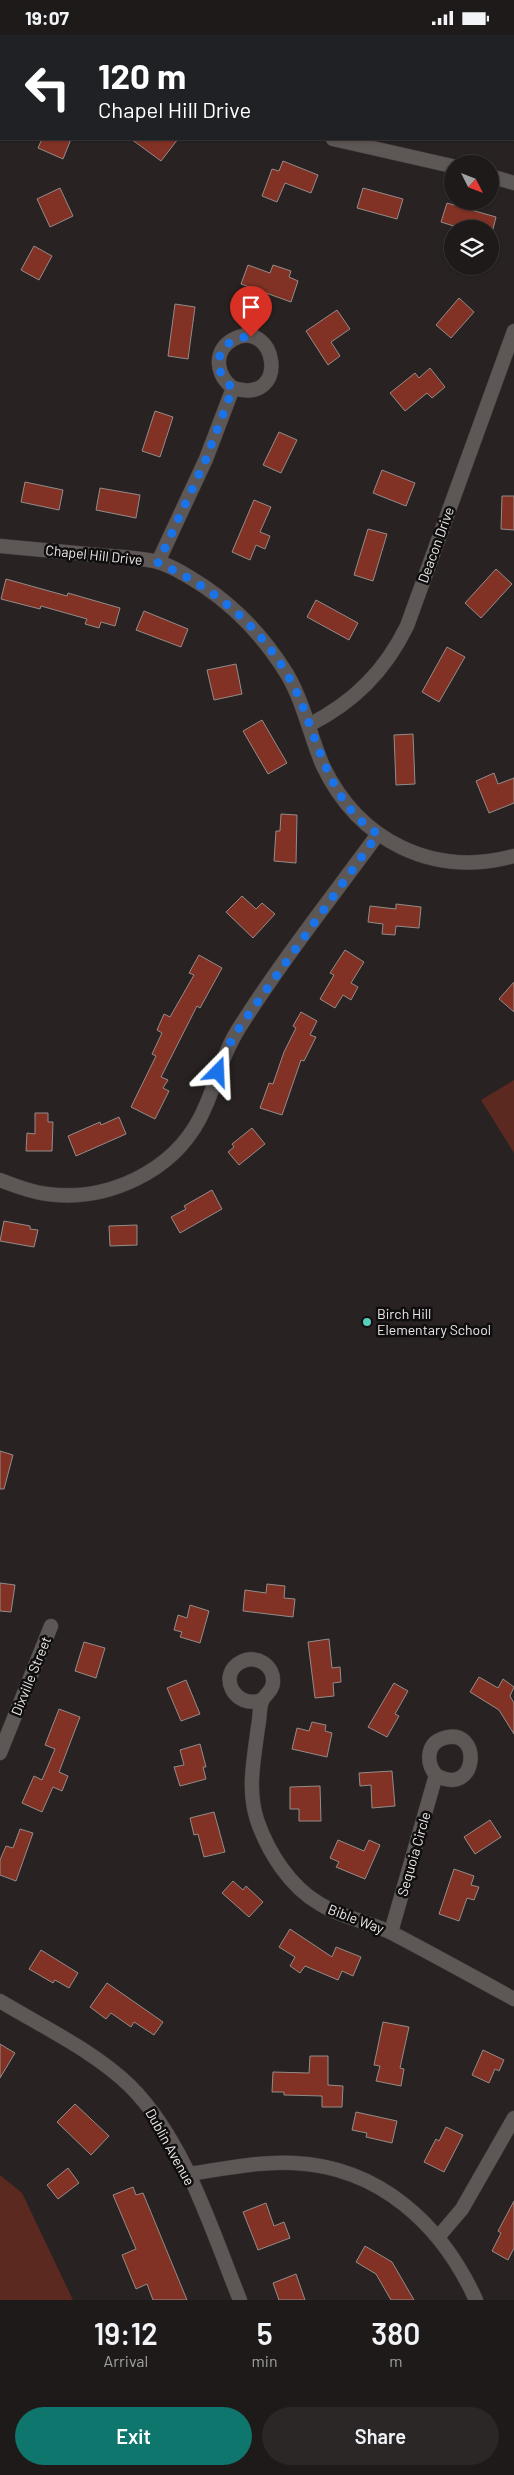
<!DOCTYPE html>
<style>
body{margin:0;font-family:Barlow,sans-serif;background:#2b2727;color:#f1f3f6;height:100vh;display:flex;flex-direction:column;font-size:19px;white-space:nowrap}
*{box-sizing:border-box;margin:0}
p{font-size:16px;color:#a1a1a2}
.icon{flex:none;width:28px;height:28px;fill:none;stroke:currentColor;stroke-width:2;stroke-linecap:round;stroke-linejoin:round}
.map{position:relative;height:2265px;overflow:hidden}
.sheet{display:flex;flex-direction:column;background:#1e1a1a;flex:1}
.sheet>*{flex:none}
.hud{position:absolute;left:0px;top:0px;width:515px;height:105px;box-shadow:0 1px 4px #0004,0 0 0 1px #3c3839;background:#202124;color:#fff;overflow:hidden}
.needle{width:32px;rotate:132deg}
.tools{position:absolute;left:444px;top:120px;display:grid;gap:10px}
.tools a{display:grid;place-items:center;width:55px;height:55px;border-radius:50%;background:#1e1a1a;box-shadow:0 1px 4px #0004,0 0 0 1px #3c3839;font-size:25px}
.pin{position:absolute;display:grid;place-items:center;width:42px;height:42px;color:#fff;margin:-51px -21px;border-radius:50% 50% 50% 0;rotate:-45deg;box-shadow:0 0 5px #0007}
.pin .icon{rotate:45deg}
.me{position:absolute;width:55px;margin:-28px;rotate:21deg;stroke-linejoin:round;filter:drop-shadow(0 0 4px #0008)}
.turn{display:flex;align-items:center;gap:18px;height:105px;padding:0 15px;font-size:22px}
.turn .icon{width:65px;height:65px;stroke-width:2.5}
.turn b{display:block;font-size:35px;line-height:42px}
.eta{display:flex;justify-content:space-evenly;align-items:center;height:85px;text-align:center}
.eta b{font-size:30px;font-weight:600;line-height:35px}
.button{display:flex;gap:10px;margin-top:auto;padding:10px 15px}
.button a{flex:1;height:58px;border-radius:30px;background:#0f766e;color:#fff;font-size:20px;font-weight:600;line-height:58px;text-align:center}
.button a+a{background:#2b2727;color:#f1f3f6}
.status{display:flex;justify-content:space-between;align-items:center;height:35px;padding:0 25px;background:#1e1a1a;direction:ltr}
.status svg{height:14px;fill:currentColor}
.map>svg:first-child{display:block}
</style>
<div class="status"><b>19:07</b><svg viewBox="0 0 49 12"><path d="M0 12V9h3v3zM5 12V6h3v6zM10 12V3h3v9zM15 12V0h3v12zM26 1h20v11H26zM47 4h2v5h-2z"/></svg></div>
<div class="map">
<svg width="514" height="2265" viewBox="0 0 514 2265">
<rect width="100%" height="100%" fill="#282322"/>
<!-- green -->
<g fill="#5b2920">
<path d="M514 1045V1118L481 1065Z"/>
<path d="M0 2140 22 2158 73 2265H0Z"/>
</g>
<!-- building -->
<g fill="#823225" stroke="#928c8a">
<path d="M42 104H71L63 124 38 113Z"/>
<path d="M131 104H178L161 126Z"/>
<path d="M283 126 318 140 311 158 285 148 277 167 262 161 272 134 279 136Z"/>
<path d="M60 153 73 181 50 192 37 164Z"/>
<path d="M363 153 403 164 397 184 357 173Z"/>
<path d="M447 168 496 182 493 194H463L441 187Z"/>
<path d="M34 211 52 221 39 245 21 235Z"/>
<path d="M248 230 270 238 273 230 291 236 289 242 298 246 291 267 241 249Z"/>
<path d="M459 263 474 277 451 303 436 290Z"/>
<path d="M175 269 195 272 188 324 168 321Z"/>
<path d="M337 275 350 294 331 307 340 321 328 330 306 296Z"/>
<path d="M430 333 445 352 432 363 427 358 405 376 390 358 415 338 419 343Z"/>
<path d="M155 376 173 382 160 422 142 416Z"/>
<path d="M279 397 297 405 281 438 263 430Z"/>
<path d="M382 435 415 448 406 471 373 458Z"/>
<path d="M25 447 63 455 59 475 21 467Z"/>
<path d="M100 453 140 460 136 483 96 475Z"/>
<path d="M502 461H514V495L501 494Z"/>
<path d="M254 465 271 472 260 497 270 501 265 514 256 510 250 525 232 517Z"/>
<path d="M368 494 387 499 373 546 354 540Z"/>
<path d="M496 534 512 549 481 583 465 568Z"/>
<path d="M6 544 67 561 68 558 120 573 115 591 101 587 99 593 85 589 87 584 41 571 40 574 1 564Z"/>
<path d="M316 565 358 588 349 605 307 582Z"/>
<path d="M144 576 188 594 181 612 136 595Z"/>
<path d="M447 612 465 622 439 667 422 657Z"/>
<path d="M236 629 242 659 214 665 207 635Z"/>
<path d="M262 685 287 728 268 739 243 696Z"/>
<path d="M413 699 415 749 396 750 394 700Z"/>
<path d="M494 738 498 749 514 743V768L489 778 476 746Z"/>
<path d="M281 779 297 780 296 828 274 826 276 796H280Z"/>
<path d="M242 861 256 874 262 868 275 879 253 903 226 877Z"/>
<path d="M396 869 421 872 419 893 396 891 395 900 382 899 383 889 368 887 370 871 396 874Z"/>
<path d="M345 915 364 927 351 948 358 952 351 965 343 960 335 973 320 964 334 940 330 938Z"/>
<path d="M199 920 222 933 200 973 197 971 161 1042 168 1045 163 1053 169 1056 155 1084 131 1072 156 1021 152 1019 162 998 157 995 164 979 170 982 194 940 189 938Z"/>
<path d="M514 947V977L499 964Z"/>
<path d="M301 977 317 986 310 1000 316 1002 304 1026 301 1025 282 1080 260 1073 269 1048 273 1049 284 1017 296 993 293 991Z"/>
<path d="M35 1078H48V1087H53L52 1116H26L27 1098 35 1099Z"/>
<path d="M119 1082 126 1099 76 1121 68 1101 100 1087 101 1090Z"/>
<path d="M252 1093 265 1109 239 1130 228 1117 234 1112 232 1109Z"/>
<path d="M212 1155 222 1174 180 1198 171 1182 186 1174 184 1171Z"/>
<path d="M4 1186 30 1191V1194L38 1195 34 1212 0 1206Z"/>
<path d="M137 1190V1210L110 1211 109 1191Z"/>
<path d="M0 1416 13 1420 4 1454H0Z"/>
<path d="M0 1548 15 1550 11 1577 0 1576Z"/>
<path d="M267 1549 285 1551 284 1563 295 1564 293 1582 243 1576 245 1555 266 1558Z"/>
<path d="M190 1570 209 1576 200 1608 180 1602 182 1597 174 1595 178 1580 187 1583Z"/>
<path d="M329 1604 332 1633 340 1632 341 1647 333 1648 334 1661 315 1663 308 1607Z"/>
<path d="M84 1607 105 1613 96 1643 75 1636Z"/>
<path d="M479 1642 498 1653 503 1644 514 1652 510 1661 514 1668V1699L499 1675 470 1657Z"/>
<path d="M186 1645 200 1679 181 1686 167 1653Z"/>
<path d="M394 1648 408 1656 395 1679 399 1681 387 1702 368 1692Z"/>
<path d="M59 1674 80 1682 59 1737 68 1741 62 1756 53 1752 42 1777 22 1768 34 1741 42 1745 55 1714 45 1710Z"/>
<path d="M312 1687 326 1690 325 1696 332 1698 327 1722 292 1714 297 1693 309 1696Z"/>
<path d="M200 1709 206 1732H203L206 1744 180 1751 174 1732 184 1730 180 1715Z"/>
<path d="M392 1736 395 1771 372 1773 371 1750 360 1751 359 1738Z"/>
<path d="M320 1751 321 1786H299V1774H290V1752Z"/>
<path d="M214 1777 225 1817 204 1822 198 1799 194 1800 190 1783Z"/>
<path d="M490 1785 501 1802 475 1819 464 1802Z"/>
<path d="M20 1794 33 1798 16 1846 0 1840V1825L6 1811 13 1813Z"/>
<path d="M338 1805 364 1816 369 1805 380 1810 365 1844 336 1832 339 1827 330 1823Z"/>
<path d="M454 1834 474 1841 471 1850 479 1852 474 1865 467 1863 459 1886 439 1879Z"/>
<path d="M233 1846 243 1855 246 1851 263 1867 249 1882 222 1858Z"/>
<path d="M290 1894 332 1922 336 1912 361 1922 353 1941 342 1936 338 1945 305 1931 300 1938 290 1931 295 1922 279 1912Z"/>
<path d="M41 1915 78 1938 69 1953 55 1945 53 1948 29 1934Z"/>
<path d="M107 1948 163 1987 154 2000 134 1987 131 1992 111 1978 106 1984 90 1972Z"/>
<path d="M383 1987 409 1992 400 2033 404 2034 401 2051 376 2046 380 2031 374 2030Z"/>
<path d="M0 2009 15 2018 0 2043Z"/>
<path d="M483 2015 504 2025 499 2036 495 2034 489 2048 472 2040Z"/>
<path d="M310 2021H328V2050L343 2051 342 2072H322V2061L284 2060V2057H272L273 2037 309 2038Z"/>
<path d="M75 2069 109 2101 91 2120 57 2087Z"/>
<path d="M356 2077 397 2086 392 2108 366 2102 367 2098 352 2095Z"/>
<path d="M446 2092 463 2100 444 2137 424 2127 436 2104 439 2106Z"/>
<path d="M68 2133 79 2148 58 2164 47 2150Z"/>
<path d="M133 2152 136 2160 143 2158 187 2265H153L147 2249 136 2254 122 2220 136 2214 113 2160Z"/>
<path d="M514 2166V2213L508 2225 492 2216 501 2198 498 2196Z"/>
<path d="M266 2168 274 2191 284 2187 290 2203 258 2215 243 2177Z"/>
<path d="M365 2211 392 2227 414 2265H391L376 2239 356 2227Z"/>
<path d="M296 2239 305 2265H279L273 2248Z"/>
</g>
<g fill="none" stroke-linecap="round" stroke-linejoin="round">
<defs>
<g id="minor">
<path d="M85 0 87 1"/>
<path d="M333 104 452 131"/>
<path d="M490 141 514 148"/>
<path d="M0 511C33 514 65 517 98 520 118 522 139 522 158 527 175 532 191 543 205 552 239 575 266 605 287 639 304 668 310 701 323 731 359 806 433 843 514 821"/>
<path d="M158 527 206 424 233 353C292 371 276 280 232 305 212 317 217 341 233 353"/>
<path d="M309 690C354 667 385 636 407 591L514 296"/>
<path d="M0 1145C15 1151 31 1157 47 1159 107 1167 172 1137 200 1083 216 1052 221 1020 241 990 283 924 332 862 378 799"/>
<path d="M262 1665C234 1675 217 1639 241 1627 256 1619 274 1630 273 1647 273 1656 265 1659 262 1666 259 1673 260 1684 258 1692 254 1724 247 1754 257 1785 268 1817 290 1852 320 1869 342 1883 371 1887 394 1899 434 1920 474 1942 514 1964"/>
<path d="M0 1718 51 1591"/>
<path d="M391 1897 436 1740C478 1764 483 1691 444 1703 426 1708 426 1728 436 1740"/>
<path d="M188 2139C223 2134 259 2126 294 2128 380 2132 442 2190 476 2265"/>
<path d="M439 2201 462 2174 514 2083"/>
</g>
<path id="tertiary" d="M0 1966C43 1992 94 2016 130 2051 185 2106 211 2194 240 2265"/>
</defs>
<!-- minor casing -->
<use href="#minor" stroke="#464141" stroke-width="15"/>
<!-- tertiary casing -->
<use href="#tertiary" stroke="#464141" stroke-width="15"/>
<!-- minor -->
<use href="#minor" stroke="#5d5756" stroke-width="14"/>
<!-- tertiary -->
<use href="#tertiary" stroke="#5d5756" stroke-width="14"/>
</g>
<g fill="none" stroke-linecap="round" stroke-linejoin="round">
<!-- route -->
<path stroke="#1a73e8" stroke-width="9" stroke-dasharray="0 16.2" d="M218 1037 232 1004 244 986 378 799C332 770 320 714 301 667 274 603 221 555 158 528L206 424 233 353C207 333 219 301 251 302"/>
</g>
<!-- markers -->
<circle fill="#5acebc" stroke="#0f0d0d" stroke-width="2" cx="367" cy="1287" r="5"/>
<g text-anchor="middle" stroke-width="5" stroke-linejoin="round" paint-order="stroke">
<!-- street labels -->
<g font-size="14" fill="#ece8e8" stroke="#0f0d0d">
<text transform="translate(436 510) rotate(-70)" y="5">Deacon Drive</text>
<text transform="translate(94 520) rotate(6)" y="5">Chapel Hill Drive</text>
<text transform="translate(31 1641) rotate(-68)" y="5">Dixville Street</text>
<text transform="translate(414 1819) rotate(-74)" y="5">Sequoia Circle</text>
<text transform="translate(356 1884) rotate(21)" y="5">Bible Way</text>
<text transform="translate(170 2112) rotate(61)" y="5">Dublin Avenue</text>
</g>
<!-- poi labels -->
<g font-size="14" fill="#ece8e8" stroke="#0f0d0d" text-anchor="start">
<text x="377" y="1284">Birch Hill<tspan x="377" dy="16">Elementary School</tspan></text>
</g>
</g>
</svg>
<div class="tools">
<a><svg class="needle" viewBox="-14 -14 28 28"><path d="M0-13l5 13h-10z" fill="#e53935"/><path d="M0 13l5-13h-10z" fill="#a1a1a2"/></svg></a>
<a><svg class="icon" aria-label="layers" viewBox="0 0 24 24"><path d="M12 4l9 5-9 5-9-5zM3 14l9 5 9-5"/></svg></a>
</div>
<div class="pin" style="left:251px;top:302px;background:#d93025"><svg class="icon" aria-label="arrive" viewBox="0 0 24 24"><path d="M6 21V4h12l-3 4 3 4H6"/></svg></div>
<svg class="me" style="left:218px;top:1037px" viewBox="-20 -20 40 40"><path d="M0-17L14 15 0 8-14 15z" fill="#1a73e8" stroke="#fff" stroke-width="4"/></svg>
<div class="hud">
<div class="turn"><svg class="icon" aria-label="left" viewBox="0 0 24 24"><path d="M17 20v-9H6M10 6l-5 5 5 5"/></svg><div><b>120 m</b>Chapel Hill Drive</div></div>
</div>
</div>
<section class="sheet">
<div class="eta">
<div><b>19:12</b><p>Arrival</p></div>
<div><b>5</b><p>min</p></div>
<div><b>380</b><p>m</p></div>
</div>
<div class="button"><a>Exit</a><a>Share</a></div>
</section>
